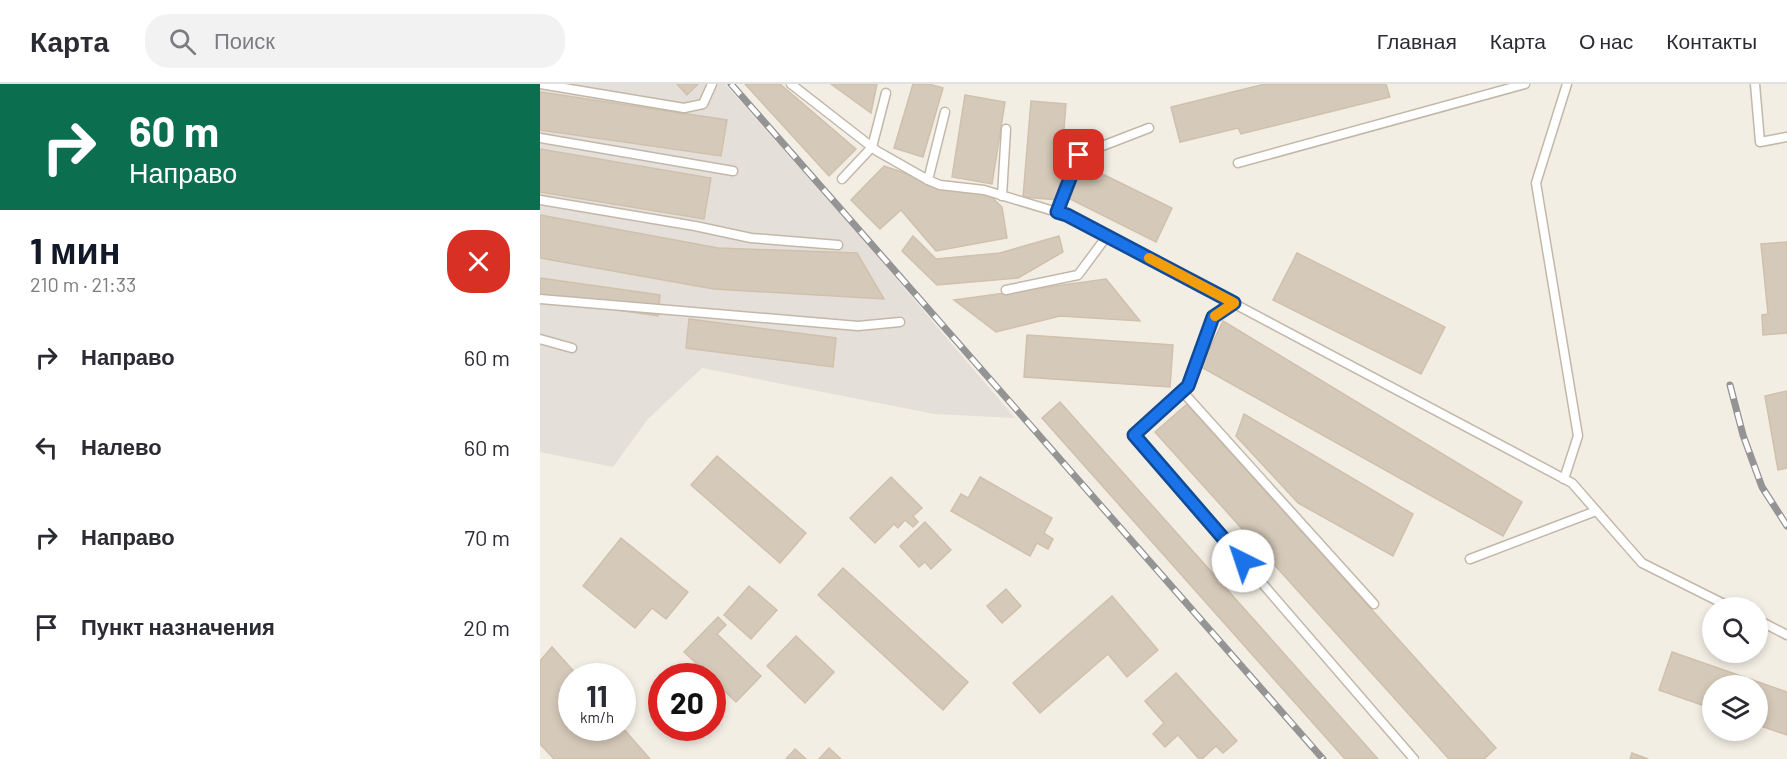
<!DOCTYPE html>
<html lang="ru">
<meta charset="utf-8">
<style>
body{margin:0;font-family:Barlow,sans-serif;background:#f2f2f3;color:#2b2b33;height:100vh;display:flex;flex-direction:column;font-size:22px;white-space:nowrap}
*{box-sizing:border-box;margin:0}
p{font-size:20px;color:#7c7c81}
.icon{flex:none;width:33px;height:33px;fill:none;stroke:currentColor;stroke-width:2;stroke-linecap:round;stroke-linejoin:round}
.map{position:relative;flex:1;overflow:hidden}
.panel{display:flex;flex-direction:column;background:#fff;width:540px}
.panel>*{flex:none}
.hud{background:#0b6e4f;color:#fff;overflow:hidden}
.controls{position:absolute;left:1162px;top:513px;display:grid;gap:12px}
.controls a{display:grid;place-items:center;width:66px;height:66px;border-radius:50%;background:#fff;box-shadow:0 3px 9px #0003;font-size:30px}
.speed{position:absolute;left:18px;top:579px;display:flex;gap:12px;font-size:30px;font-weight:700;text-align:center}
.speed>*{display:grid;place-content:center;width:78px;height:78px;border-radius:50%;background:#fff;box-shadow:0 3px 9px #0003;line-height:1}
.speed small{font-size:15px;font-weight:400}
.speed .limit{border:9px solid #d22;background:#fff;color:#111}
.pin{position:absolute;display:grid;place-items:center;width:51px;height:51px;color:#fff;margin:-26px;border-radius:12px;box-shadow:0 3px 9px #0006}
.me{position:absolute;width:66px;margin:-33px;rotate:319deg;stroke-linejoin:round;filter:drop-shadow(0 0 4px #0008)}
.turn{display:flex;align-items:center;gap:21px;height:126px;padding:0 30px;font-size:27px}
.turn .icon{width:78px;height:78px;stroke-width:2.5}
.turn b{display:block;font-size:42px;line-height:51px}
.round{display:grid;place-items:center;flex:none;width:63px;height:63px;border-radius:24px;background:#f2f2f3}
.overview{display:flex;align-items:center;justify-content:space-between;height:102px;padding:0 30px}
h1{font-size:36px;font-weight:700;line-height:45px;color:#111827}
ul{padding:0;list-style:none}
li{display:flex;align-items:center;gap:18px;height:90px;padding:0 30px}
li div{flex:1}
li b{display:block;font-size:22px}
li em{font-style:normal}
header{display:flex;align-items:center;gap:36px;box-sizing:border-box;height:84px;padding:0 30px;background:#fff;border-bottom:2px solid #e1e1e2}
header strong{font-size:28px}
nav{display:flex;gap:33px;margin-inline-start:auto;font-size:21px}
.search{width:420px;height:54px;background:#f2f2f3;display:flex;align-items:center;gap:15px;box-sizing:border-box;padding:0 21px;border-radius:24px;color:#7c7c81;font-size:22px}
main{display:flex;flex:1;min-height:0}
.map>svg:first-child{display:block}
</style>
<header>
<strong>Карта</strong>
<div class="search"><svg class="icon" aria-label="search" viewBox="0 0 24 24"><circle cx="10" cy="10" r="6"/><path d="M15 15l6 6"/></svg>Поиск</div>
<nav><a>Главная</a><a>Карта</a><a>О нас</a><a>Контакты</a></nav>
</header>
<main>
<section class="panel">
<div class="hud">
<div class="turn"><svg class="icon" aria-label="right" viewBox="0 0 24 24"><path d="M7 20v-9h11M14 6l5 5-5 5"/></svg><div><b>60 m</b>Направо</div></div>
</div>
<div class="overview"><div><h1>1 мин</h1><p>210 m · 21:33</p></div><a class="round" style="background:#d93025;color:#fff"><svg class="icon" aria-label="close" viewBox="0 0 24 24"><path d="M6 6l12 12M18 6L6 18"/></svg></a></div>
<ul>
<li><svg class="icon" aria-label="right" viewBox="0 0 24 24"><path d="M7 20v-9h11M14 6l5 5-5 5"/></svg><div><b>Направо</b></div><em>60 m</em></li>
<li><svg class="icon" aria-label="left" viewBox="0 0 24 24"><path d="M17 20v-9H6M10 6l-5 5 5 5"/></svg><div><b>Налево</b></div><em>60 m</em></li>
<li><svg class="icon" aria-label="right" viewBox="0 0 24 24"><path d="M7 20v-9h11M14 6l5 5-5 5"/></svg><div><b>Направо</b></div><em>70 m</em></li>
<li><svg class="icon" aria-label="arrive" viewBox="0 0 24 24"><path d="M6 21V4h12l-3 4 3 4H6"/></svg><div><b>Пункт назначения</b></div><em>20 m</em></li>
</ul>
</section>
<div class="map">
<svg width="1247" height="675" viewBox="0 0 1247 675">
<rect width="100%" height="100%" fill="#f3eee4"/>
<!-- industrial -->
<path fill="#e5dfd9" d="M0 0H185L330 164 475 334 394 330 162 284 108 335 73 383 0 368Z"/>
<!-- building -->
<g fill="#d5c9b9" stroke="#d0c0ac" stroke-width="1.5">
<path d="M137 0H158L147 11Z"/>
<path d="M205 0H240L316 65 289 92Z"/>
<path d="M291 0H337L331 29Z"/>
<path d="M373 0H389L403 4 383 73 354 64Z"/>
<path d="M725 0H846L850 13 701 50 698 44 640 58 631 23Z"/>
<path d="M0 8 187 36 181 72 0 46Z"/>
<path d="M425 11 465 18 452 100 412 93Z"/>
<path d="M491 17 526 20 518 116 483 113Z"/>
<path d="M0 65 171 94 164 135 0 108Z"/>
<path d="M544 81 632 124 616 158 528 114Z"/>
<path d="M344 82 400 101 444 106 462 123 467 154 396 167 361 126 340 145 311 116Z"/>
<path d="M0 131 178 164 317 169 344 215 174 205 0 174Z"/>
<path d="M373 152 396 175 460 169 519 152 523 168 478 194 397 201 362 167Z"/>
<path d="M1247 158V249L1223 251 1222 231 1228 230 1221 160Z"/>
<path d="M757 169 905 243 881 290 733 216Z"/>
<path d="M0 194 120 211 118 232 0 215Z"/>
<path d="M566 195 600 237 520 232 456 248 414 216Z"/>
<path d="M149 235 296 254 293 283 146 264Z"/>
<path d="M683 237 982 418 963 452 661 283Z"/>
<path d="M487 251 633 261 630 303 484 293Z"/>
<path d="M1247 307V384L1238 386 1225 312Z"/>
<path d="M520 318 838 675H805L502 334Z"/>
<path d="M647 320 956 664 944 675H909L615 348Z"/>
<path d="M704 330 873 430 853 472 758 419 696 352Z"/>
<path d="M177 372 266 449 240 479 151 401Z"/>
<path d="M351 393 382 424 373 432 378 438 373 443 365 436 358 444 354 440 335 459 310 434Z"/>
<path d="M440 393 512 434 504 449 513 455 508 465 497 459 490 472 411 427 421 410 428 414Z"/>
<path d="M385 438 411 466 391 485 385 478 379 483 360 462Z"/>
<path d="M81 454 148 508 126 535 112 524 95 544 43 502Z"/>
<path d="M303 484 428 598 403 626 278 511Z"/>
<path d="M209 502 237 526 211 555 184 531Z"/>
<path d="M466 505 481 522 462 539 447 522Z"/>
<path d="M572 512 618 566 587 593 568 570 500 629 473 599Z"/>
<path d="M178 533 186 541 177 550 221 592 196 618 172 595V592H170L144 568Z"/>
<path d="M256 552 294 588 265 619 227 582Z"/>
<path d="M12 563 38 592H32V644L82 643 110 675H14L0 660V577Z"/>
<path d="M1132 568 1247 608V651L1218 641V602H1173V625L1119 606Z"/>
<path d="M636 589 697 657 683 669 676 662 662 675H659L638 651 625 663 613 650 624 639 605 617Z"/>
<path d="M289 664 301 675H279Z"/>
<path d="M255 665 266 675H246Z"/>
<path d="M1092 669 1108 675H1090Z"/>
</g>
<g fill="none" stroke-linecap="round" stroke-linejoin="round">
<defs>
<g id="lane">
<path d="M0 0 144 24 163 20 172 0"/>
<path d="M251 0 337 67 388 96 400 101 444 106 527 131 1032 399 1102 479 1192 524"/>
<path d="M1215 0 1220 58 1247 53"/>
<path d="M0 54 193 87"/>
<path d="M698 79 985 0"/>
<path d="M302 95 332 63 346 9"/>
<path d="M388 96 405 28"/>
<path d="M462 112 466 45"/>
<path d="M0 116 155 142 211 154 298 161"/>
<path d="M517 128 539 71 609 44"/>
<path d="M466 206 538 191 567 152"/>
<path d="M0 215 318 242 360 238"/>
<path d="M694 219 673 233 648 302 594 351 874 675"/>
<path d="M0 255 32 264"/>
<path d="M642 307 834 520"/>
<path d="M1024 395 1038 352 996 99 1027 0"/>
<path d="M930 475 1056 427"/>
<path d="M1218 536 1247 551"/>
</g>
</defs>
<!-- lane casing -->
<use href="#lane" stroke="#c2b8a9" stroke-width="11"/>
<!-- lane -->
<use href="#lane" stroke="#fff" stroke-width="8"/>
<defs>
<g id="rail">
<path d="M191 0 783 675"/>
<path d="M1190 301 1203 351 1222 403 1247 442"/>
</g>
</defs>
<!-- rail casing -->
<use href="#rail" stroke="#949494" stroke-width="7"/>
<!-- rail -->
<use href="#rail" stroke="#fff" stroke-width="4.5" stroke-dasharray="14" stroke-linecap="butt"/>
</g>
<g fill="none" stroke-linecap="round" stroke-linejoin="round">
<defs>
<path id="route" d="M539 71 517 128 527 131 694 219 673 233 648 302 594 351 703 477"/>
</defs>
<!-- route casing -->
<use href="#route" stroke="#114b97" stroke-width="15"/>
<!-- route -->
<use href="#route" stroke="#1a73e8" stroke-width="10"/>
<!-- slow -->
<path stroke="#f59e0b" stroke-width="10" d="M609 174 694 219 675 232"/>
</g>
</svg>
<div class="controls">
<a><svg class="icon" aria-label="search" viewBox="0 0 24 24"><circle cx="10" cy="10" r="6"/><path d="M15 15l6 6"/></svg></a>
<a><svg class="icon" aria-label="layers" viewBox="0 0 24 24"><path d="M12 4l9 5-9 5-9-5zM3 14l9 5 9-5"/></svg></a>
</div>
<div class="speed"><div>11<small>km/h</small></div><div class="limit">20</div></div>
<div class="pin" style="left:539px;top:71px;background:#d93025"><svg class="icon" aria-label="arrive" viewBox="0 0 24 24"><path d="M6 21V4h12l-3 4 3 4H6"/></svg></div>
<svg class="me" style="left:703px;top:477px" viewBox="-20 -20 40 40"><circle r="19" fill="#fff"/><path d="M0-13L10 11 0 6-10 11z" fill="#1a73e8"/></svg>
</div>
</main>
